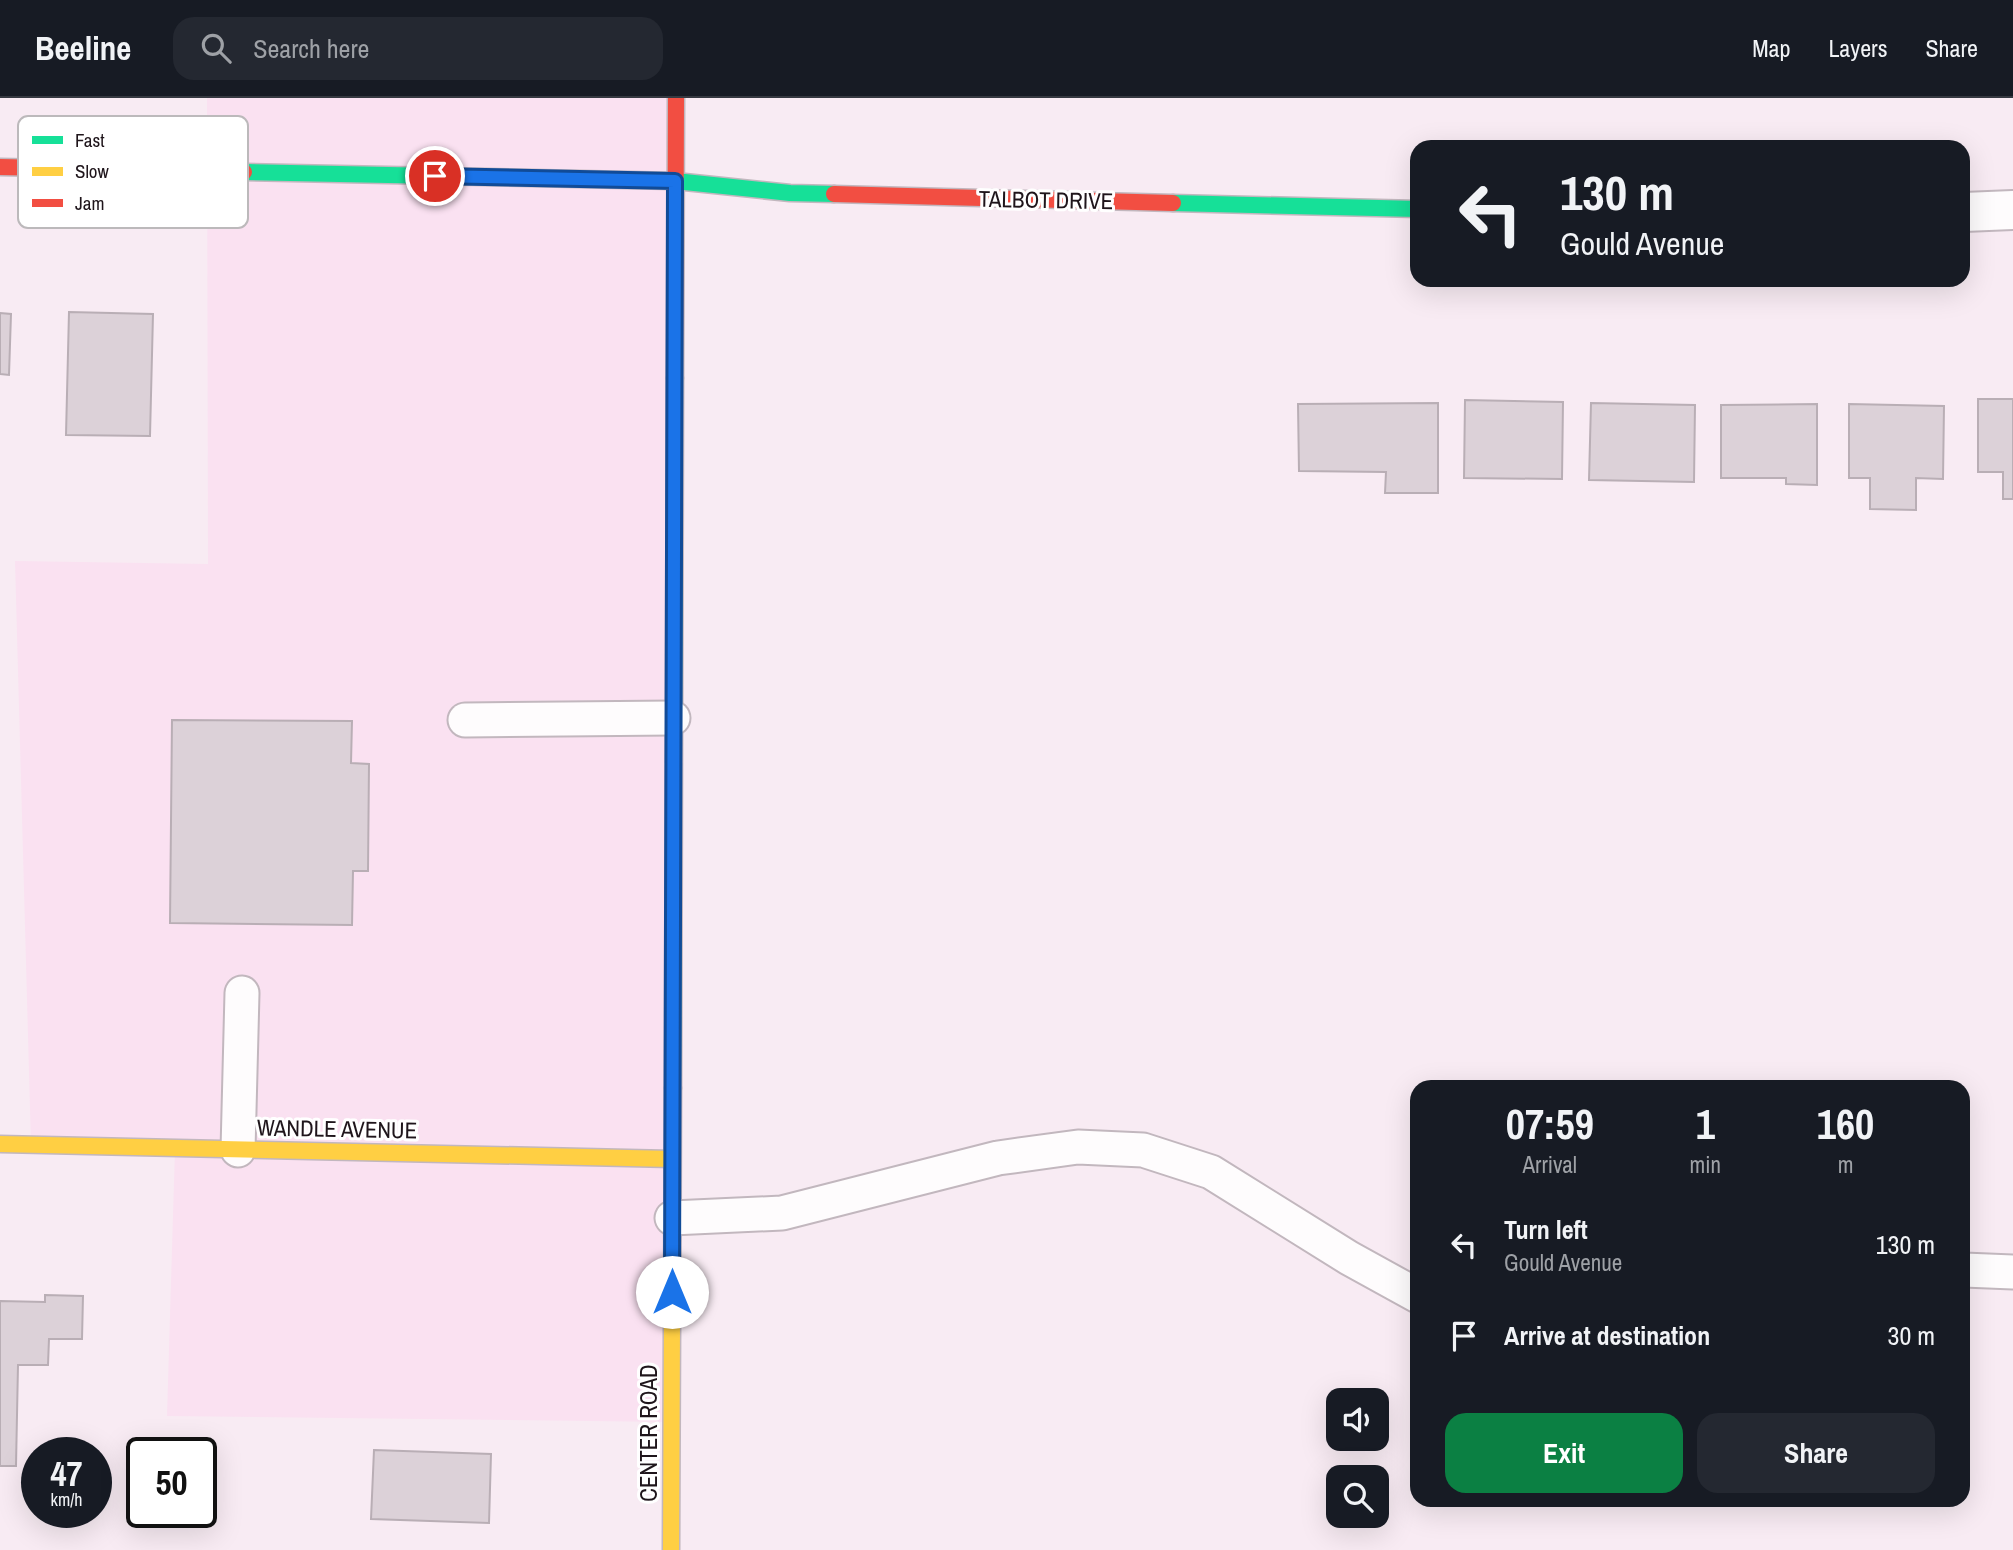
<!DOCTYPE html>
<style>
body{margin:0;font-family:"Archivo Narrow",sans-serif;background:#242831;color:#f1f3f6;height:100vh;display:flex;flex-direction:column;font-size:26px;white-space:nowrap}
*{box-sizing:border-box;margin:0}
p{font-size:23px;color:#9ea1a6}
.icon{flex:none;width:38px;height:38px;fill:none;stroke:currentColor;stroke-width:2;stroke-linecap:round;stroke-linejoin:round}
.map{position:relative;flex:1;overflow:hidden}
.drawer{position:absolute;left:1410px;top:982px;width:560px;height:427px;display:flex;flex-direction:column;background:#171b24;border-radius:21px;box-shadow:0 7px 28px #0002}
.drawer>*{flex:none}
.banner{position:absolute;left:1410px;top:42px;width:560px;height:147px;border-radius:21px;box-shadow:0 7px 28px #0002;background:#171b24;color:#f1f3f6;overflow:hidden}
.tools{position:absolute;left:1326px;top:1290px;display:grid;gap:14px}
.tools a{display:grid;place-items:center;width:63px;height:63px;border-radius:14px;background:#171b24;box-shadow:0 7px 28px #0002;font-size:35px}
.speed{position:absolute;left:21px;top:1339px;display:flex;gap:14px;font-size:35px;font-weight:700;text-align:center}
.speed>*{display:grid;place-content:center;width:91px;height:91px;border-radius:50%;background:#171b24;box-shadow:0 7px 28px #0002;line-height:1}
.speed small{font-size:18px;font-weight:400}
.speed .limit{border:4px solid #111;border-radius:10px;background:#fff;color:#111}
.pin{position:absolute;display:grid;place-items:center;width:60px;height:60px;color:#fff;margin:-30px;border:4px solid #fff;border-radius:50%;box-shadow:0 2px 7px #0007}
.me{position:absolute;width:77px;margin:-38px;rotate:0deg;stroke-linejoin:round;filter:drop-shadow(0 0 5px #0008)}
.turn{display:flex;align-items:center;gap:24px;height:147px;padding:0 35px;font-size:32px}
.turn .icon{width:91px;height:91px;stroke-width:2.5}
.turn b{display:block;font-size:49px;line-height:60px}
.eta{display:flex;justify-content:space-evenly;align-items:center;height:119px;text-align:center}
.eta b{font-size:42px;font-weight:700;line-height:49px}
.primary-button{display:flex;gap:14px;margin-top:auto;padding:14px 35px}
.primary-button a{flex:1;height:80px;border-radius:21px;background:#0b8043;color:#fff;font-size:28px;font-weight:700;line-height:80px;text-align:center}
.primary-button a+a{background:#242831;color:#f1f3f6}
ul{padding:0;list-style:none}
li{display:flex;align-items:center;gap:21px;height:91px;padding:0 35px}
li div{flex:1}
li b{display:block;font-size:26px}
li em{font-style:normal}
header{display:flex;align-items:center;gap:42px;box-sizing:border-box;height:98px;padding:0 35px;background:#171b24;border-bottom:2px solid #363941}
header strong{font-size:33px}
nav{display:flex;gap:38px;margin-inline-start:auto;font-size:24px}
.search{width:490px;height:63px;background:#242831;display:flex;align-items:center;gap:18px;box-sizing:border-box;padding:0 24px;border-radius:21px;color:#9ea1a6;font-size:26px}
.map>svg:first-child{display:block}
</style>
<header>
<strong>Beeline</strong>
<div class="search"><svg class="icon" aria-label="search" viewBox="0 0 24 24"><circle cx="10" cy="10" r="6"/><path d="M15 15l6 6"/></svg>Search here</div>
<nav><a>Map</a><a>Layers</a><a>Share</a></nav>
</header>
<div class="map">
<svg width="2013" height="1452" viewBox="0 0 2013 1452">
<rect width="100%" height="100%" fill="#f8ebf3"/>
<!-- built -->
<path fill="#fae1f1" d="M207 0H676L671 1324 167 1318 175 1051 31 1047 15 463 208 466Z"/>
<!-- building -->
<g fill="#dcd1d8" stroke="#b9aeb5" stroke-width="2">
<path d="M69 214 153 216 150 338 66 337Z"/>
<path d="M0 215 11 216 9 277 0 276Z"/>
<path d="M1978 301H2013V401H2003V374H1978Z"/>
<path d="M1465 302 1563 304 1562 381 1464 380Z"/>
<path d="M1438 305V395H1385L1386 374 1299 373 1298 306Z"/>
<path d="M1591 305 1695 307 1694 384 1589 382Z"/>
<path d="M1817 306V387L1786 386V380H1721V307Z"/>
<path d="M1849 306 1944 308 1943 381 1916 380V412L1870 411V380H1849Z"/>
<path d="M172 622 352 623 351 665 369 666 368 773H353L352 827 170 825Z"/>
<path d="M45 1197 83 1198 82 1241H49L48 1267H18L16 1368H0V1203L45 1204Z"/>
<path d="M374 1352 491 1356 489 1425 371 1421Z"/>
</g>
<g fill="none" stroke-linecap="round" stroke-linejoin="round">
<defs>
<g id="lane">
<path d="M465 622 673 620"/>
<path d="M238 1052 242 895"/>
<path d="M672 1120 782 1115 998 1060 1078 1049 1143 1052 1211 1074 1349 1160 1418 1198"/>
<path d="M1964 1172 2013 1174"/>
</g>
<path id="street" d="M1964 114 2013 112"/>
<g id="fast">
<path d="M244 74 675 83 790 95 834 96"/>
<path d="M1173 105 1418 111"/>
<path d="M673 990 675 280"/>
</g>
<g id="slow">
<path d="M0 1046 672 1061"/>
<path d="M671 1452 673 990"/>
</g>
<g id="jam">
<path d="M0 69 244 74"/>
<path d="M834 96 1173 105"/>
<path d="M675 280 676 0"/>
</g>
</defs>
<!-- lane casing -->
<use href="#lane" stroke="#c2b7be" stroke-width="37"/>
<!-- street casing -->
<use href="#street" stroke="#c2b7be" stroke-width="42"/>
<!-- fast casing -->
<use href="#fast" stroke="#c2b7be" stroke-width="19"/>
<!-- slow casing -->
<use href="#slow" stroke="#c2b7be" stroke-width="19"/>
<!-- jam casing -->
<use href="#jam" stroke="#c2b7be" stroke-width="19"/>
<!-- lane -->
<use href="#lane" stroke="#fefcfd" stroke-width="33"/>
<!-- street -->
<use href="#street" stroke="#fefcfd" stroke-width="38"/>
<!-- fast -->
<use href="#fast" stroke="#16e098" stroke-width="16"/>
<!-- slow -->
<use href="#slow" stroke="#ffcf43" stroke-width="16"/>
<!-- jam -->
<use href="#jam" stroke="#f24e42" stroke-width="16"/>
</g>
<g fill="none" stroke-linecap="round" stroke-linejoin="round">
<defs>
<path id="route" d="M435 78 675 83 672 1194"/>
</defs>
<!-- route casing -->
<use href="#route" stroke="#114b97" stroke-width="18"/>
<!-- route -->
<use href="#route" stroke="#1a73e8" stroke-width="12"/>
</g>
<g text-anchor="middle" stroke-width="6" stroke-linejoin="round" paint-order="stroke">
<!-- street labels -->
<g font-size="23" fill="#1f151b" stroke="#fff">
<text transform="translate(1046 102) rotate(1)" y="8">TALBOT DRIVE</text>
<text transform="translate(337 1031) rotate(1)" y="8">WANDLE AVENUE</text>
<text transform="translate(649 1335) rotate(-90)" y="8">CENTER ROAD</text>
</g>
</g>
<!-- legend -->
<rect x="18" y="18" width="230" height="112" rx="10" fill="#fff" stroke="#bcb9bb" stroke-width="2"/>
<rect x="32" y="38" width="31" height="8" fill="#16e098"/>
<rect x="32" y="69" width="31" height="9" fill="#ffcf43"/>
<rect x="32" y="101" width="31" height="8" fill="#f24e42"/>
<g font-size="19" fill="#1f151b">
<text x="75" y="49">Fast</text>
<text x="75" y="80">Slow</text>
<text x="75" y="112">Jam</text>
</g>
</svg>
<div class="tools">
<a><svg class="icon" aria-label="sound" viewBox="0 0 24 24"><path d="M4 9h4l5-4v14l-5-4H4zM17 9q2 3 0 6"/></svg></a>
<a><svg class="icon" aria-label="search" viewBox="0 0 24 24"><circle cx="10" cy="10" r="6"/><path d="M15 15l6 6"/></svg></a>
</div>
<div class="speed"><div>47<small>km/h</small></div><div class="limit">50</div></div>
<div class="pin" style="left:435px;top:78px;background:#d93025"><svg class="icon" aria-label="arrive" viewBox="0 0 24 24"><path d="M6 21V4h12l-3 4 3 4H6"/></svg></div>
<svg class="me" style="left:672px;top:1194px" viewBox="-20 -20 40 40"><circle r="19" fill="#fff"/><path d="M0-13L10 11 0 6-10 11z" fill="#1a73e8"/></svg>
<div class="banner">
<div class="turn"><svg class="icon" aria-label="left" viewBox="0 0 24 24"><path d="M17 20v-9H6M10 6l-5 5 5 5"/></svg><div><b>130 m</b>Gould Avenue</div></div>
</div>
<section class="drawer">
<div class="eta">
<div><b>07:59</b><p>Arrival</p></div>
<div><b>1</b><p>min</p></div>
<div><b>160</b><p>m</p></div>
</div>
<ul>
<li><svg class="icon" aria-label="left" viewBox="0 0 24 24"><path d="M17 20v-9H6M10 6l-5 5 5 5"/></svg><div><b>Turn left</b><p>Gould Avenue</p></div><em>130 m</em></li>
<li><svg class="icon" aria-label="arrive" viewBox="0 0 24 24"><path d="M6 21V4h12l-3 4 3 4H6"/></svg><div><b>Arrive at destination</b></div><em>30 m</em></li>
</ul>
<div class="primary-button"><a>Exit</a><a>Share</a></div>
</section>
</div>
